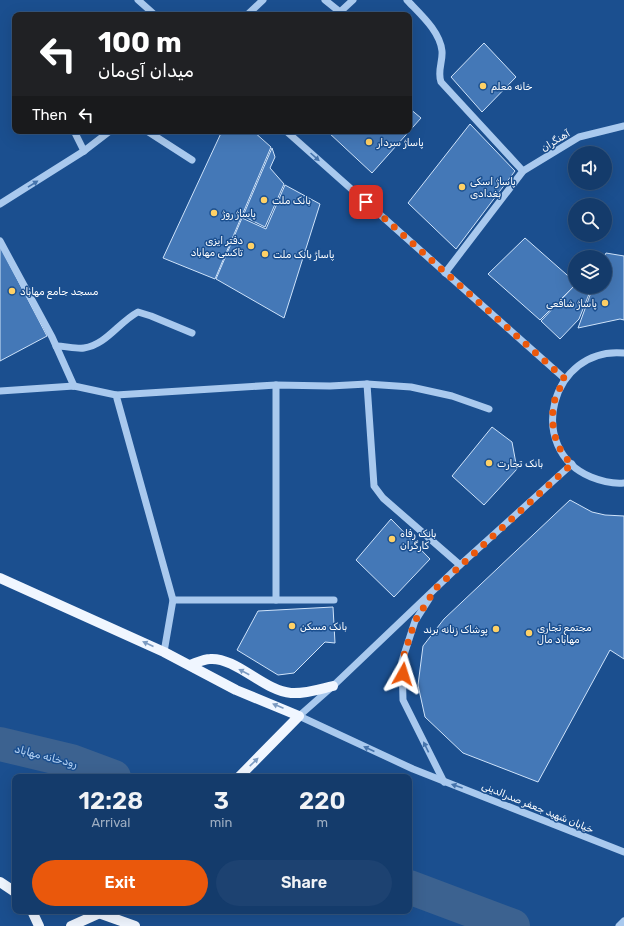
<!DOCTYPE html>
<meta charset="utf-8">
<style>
body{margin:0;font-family:Rubik,Cairo,sans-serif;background:#1d4271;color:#f1f3f6;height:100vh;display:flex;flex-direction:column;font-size:15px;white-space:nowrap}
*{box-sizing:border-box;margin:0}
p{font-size:13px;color:#9dadc1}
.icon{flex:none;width:22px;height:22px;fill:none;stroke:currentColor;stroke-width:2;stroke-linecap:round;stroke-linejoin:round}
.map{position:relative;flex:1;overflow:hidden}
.panel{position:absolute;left:12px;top:774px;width:400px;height:140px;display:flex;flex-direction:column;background:#143b6b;border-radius:8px;box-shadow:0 4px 16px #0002,0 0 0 1px #33557e}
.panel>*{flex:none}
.banner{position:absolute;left:12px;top:12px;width:400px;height:122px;border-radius:8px;box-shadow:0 4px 16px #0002,0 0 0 1px #33557e;background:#202124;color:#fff;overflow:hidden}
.controls{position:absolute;left:568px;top:146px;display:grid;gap:8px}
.controls a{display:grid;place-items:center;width:44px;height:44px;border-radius:50%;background:#143b6b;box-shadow:0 4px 16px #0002,0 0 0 1px #33557e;font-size:20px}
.pin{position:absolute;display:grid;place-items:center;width:34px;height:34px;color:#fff;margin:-17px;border-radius:8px;box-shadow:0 2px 6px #0006}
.me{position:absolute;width:44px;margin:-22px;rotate:6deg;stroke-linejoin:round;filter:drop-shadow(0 0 3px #0008)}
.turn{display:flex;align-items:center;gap:14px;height:84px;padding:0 20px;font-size:18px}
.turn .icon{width:52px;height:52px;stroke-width:2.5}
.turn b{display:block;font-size:28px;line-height:34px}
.then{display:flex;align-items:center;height:38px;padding:0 20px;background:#0003;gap:8px;font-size:15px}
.eta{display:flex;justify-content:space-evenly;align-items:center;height:68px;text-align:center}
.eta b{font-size:24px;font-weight:600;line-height:28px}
.action{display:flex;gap:8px;margin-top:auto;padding:8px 20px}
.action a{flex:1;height:46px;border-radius:24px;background:#ea580c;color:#fff;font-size:16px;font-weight:600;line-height:46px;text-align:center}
.action a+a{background:#1d4271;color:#f1f3f6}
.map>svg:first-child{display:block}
</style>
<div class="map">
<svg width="624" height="926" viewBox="0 0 624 926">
<rect width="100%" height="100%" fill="#1b4f8f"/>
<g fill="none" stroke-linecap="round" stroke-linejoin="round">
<!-- river -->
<g stroke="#3c6290" stroke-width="34">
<path d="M0 744 71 761 114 777"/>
<path d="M409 887 513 926"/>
</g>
</g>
<!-- building -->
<g fill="#4478b7" stroke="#cfe3fa">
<path d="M484 43 516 77 482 112 451 77Z"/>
<path d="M409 108 421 118 372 173 328 132 409 131Z"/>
<path d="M470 124 515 171 456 249 408 203Z"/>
<path d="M222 131H253L271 147 215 279 163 258Z"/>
<path d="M272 148 275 157 270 168 284 184 265 227 243 216Z"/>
<path d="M285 185 320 204 284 318 216 279 242 218 266 229Z"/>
<path d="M525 238 575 282V285L540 320 488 274Z"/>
<path d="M0 246 47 336 0 361Z"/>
<path d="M606 253 624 256V320L620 319 578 328 593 287H605L604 257Z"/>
<path d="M575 285V287H588L591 289 579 319 560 339 541 321Z"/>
<path d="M492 427 512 442 517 469 484 505 452 476Z"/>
<path d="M570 500 592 512 605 515 624 516V659L610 650 538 782 463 753 425 717 418 685 423 646 444 619Z"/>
<path d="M391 519 430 559 394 597 356 560Z"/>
<path d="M333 607 335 643 325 642 294 673 278 675 237 650 258 611Z"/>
</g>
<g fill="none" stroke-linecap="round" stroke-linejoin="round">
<!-- minor -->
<g stroke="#a9c9ee" stroke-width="7">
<path d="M138 0 155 15"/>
<path d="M325 0 340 12 353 0"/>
<path d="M407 0C420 14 440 31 442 51 443 62 437 71 441 82L523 171"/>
<path d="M247 15 263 0"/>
<path d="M74 131 84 151"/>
<path d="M147 131 192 160"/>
<path d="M286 131 565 379"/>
<path d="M0 204 84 151 110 131"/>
<path d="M0 241 52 337 74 386"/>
<path d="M445 273 523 171 579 137 624 126"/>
<path d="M56 346C65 346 76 349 84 348 106 345 119 322 138 312L151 316 192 333"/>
<path d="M624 353C551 346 524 449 591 477 601 481 613 484 624 483"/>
<path d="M367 384 374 486 383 498 460 565"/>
<path d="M276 385V600"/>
<path d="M0 391 74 386 116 395 173 600 164 652"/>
<path d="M116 395 276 385 330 386 367 384 411 387 452 396 489 409"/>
<path d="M572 464 460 565 333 686 299 716 413 769 624 852"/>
<path d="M429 599 415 621 402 661 403 700 444 782"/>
<path d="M173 600H334"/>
<path d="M619 926 624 921"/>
</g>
<!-- major -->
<g stroke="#f0f6ff" stroke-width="10">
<path d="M0 578 164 652 236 690 299 716 239 777"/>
<path d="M190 665C196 663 204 659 210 659 236 657 264 691 291 693 305 694 320 689 333 686"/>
<path d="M0 882 15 892"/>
<path d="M32 911 39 926"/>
<path d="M93 911 135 926"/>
<path d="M71 926 100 913"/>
</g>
</g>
<!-- one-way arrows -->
<defs><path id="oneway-solid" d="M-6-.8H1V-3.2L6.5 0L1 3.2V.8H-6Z"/></defs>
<g fill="#4674ac">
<use href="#oneway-solid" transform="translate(315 157) rotate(42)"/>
<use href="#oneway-solid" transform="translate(33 184) rotate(-32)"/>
<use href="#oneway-solid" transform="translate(426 747) rotate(-116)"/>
<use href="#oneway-solid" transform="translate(369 749) rotate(-155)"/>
<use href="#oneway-solid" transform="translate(457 786) rotate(-161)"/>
</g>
<g fill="#7b9ac1">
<use href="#oneway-solid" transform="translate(148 644) rotate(-156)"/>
<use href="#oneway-solid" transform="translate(244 672) rotate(-152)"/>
<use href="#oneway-solid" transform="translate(278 706) rotate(-157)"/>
<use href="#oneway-solid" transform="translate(254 762) rotate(-44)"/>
</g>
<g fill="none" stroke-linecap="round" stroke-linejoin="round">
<!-- route -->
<path stroke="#ea580c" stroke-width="7" stroke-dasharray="0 12.6" d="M366 202 565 379C562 385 557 392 555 399 549 420 554 449 572 464L436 588 415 621 402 661 403 674"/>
</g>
<!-- markers -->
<g fill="#ffd166" stroke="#1b4f8f" stroke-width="1.5">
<circle cx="483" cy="86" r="4"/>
<circle cx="369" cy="142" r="4"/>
<circle cx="462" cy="187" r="4"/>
<circle cx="264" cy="200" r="4"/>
<circle cx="214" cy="213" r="4"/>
<circle cx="251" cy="246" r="4"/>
<circle cx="265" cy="254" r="4"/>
<circle cx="12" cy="291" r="4"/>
<circle cx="605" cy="303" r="4"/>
<circle cx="489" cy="463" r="4"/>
<circle cx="392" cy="539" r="4"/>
<circle cx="292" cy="626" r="4"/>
<circle cx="496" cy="629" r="4"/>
<circle cx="529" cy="633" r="4"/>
</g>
<g text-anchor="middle" stroke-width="3" stroke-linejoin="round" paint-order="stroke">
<!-- poi labels -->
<g font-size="10" fill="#fff" stroke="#1b4f8f" text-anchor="start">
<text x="491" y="90">خانه معلم</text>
<text x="377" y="146">پاساژ سردار</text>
<text x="470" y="185">پاساژ اسکی<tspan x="470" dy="12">بغدادی</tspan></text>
<text x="272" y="204">بانک ملت</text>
<text x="222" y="217">پاساژ روژ</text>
<text x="243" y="244" text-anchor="end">دفتر ایزی<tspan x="243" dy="12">تاکسی مهاباد</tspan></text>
<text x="273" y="258">پاساژ بانک ملت</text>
<text x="20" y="295">مسجد جامع مهاباد</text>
<text x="597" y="307" text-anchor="end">پاساژ شافعی</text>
<text x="497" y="467">بانک تجارت</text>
<text x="400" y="537">بانک رفاه<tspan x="400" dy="12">کارگران</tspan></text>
<text x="300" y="630">بانک مسکن</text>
<text x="537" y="631">مجتمع تجاری<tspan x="537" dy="12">مهاباد مال</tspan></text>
<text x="488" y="633" text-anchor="end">پوشاک زنانه برند</text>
</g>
<!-- street labels -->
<g font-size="10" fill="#fff" stroke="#1b4f8f">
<text transform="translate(555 140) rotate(-31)" y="4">آهنگران</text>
<text transform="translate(538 807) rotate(22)" y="4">خیابان شهید جعفر صدرالدینی</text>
</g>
<!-- water labels -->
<g font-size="11" font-style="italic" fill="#b5d3f5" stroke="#1b4f8f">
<text transform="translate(46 756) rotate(14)" y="4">رودخانه مهاباد</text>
</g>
</g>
</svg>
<div class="controls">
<a><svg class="icon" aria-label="sound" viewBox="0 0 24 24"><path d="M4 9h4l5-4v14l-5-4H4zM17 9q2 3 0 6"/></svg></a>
<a><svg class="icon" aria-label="search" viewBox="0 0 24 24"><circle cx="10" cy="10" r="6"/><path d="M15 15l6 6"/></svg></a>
<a><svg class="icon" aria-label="layers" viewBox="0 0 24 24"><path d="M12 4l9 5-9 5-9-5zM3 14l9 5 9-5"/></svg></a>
</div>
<div class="pin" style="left:366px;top:202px;background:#d93025"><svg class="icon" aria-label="arrive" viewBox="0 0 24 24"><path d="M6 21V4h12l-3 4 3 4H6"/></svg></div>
<svg class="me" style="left:403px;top:674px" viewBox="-20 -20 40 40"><path d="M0-17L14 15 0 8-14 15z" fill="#ea580c" stroke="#fff" stroke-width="4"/></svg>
<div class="banner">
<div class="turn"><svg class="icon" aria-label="left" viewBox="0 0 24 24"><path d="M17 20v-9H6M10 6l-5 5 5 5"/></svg><div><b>100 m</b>میدان آی‌مان</div></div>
<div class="then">Then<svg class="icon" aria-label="left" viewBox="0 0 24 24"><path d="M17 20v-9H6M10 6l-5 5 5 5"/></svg></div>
</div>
<section class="panel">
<div class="eta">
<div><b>12:28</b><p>Arrival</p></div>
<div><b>3</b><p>min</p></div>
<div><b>220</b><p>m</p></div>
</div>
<div class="action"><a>Exit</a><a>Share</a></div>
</section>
</div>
